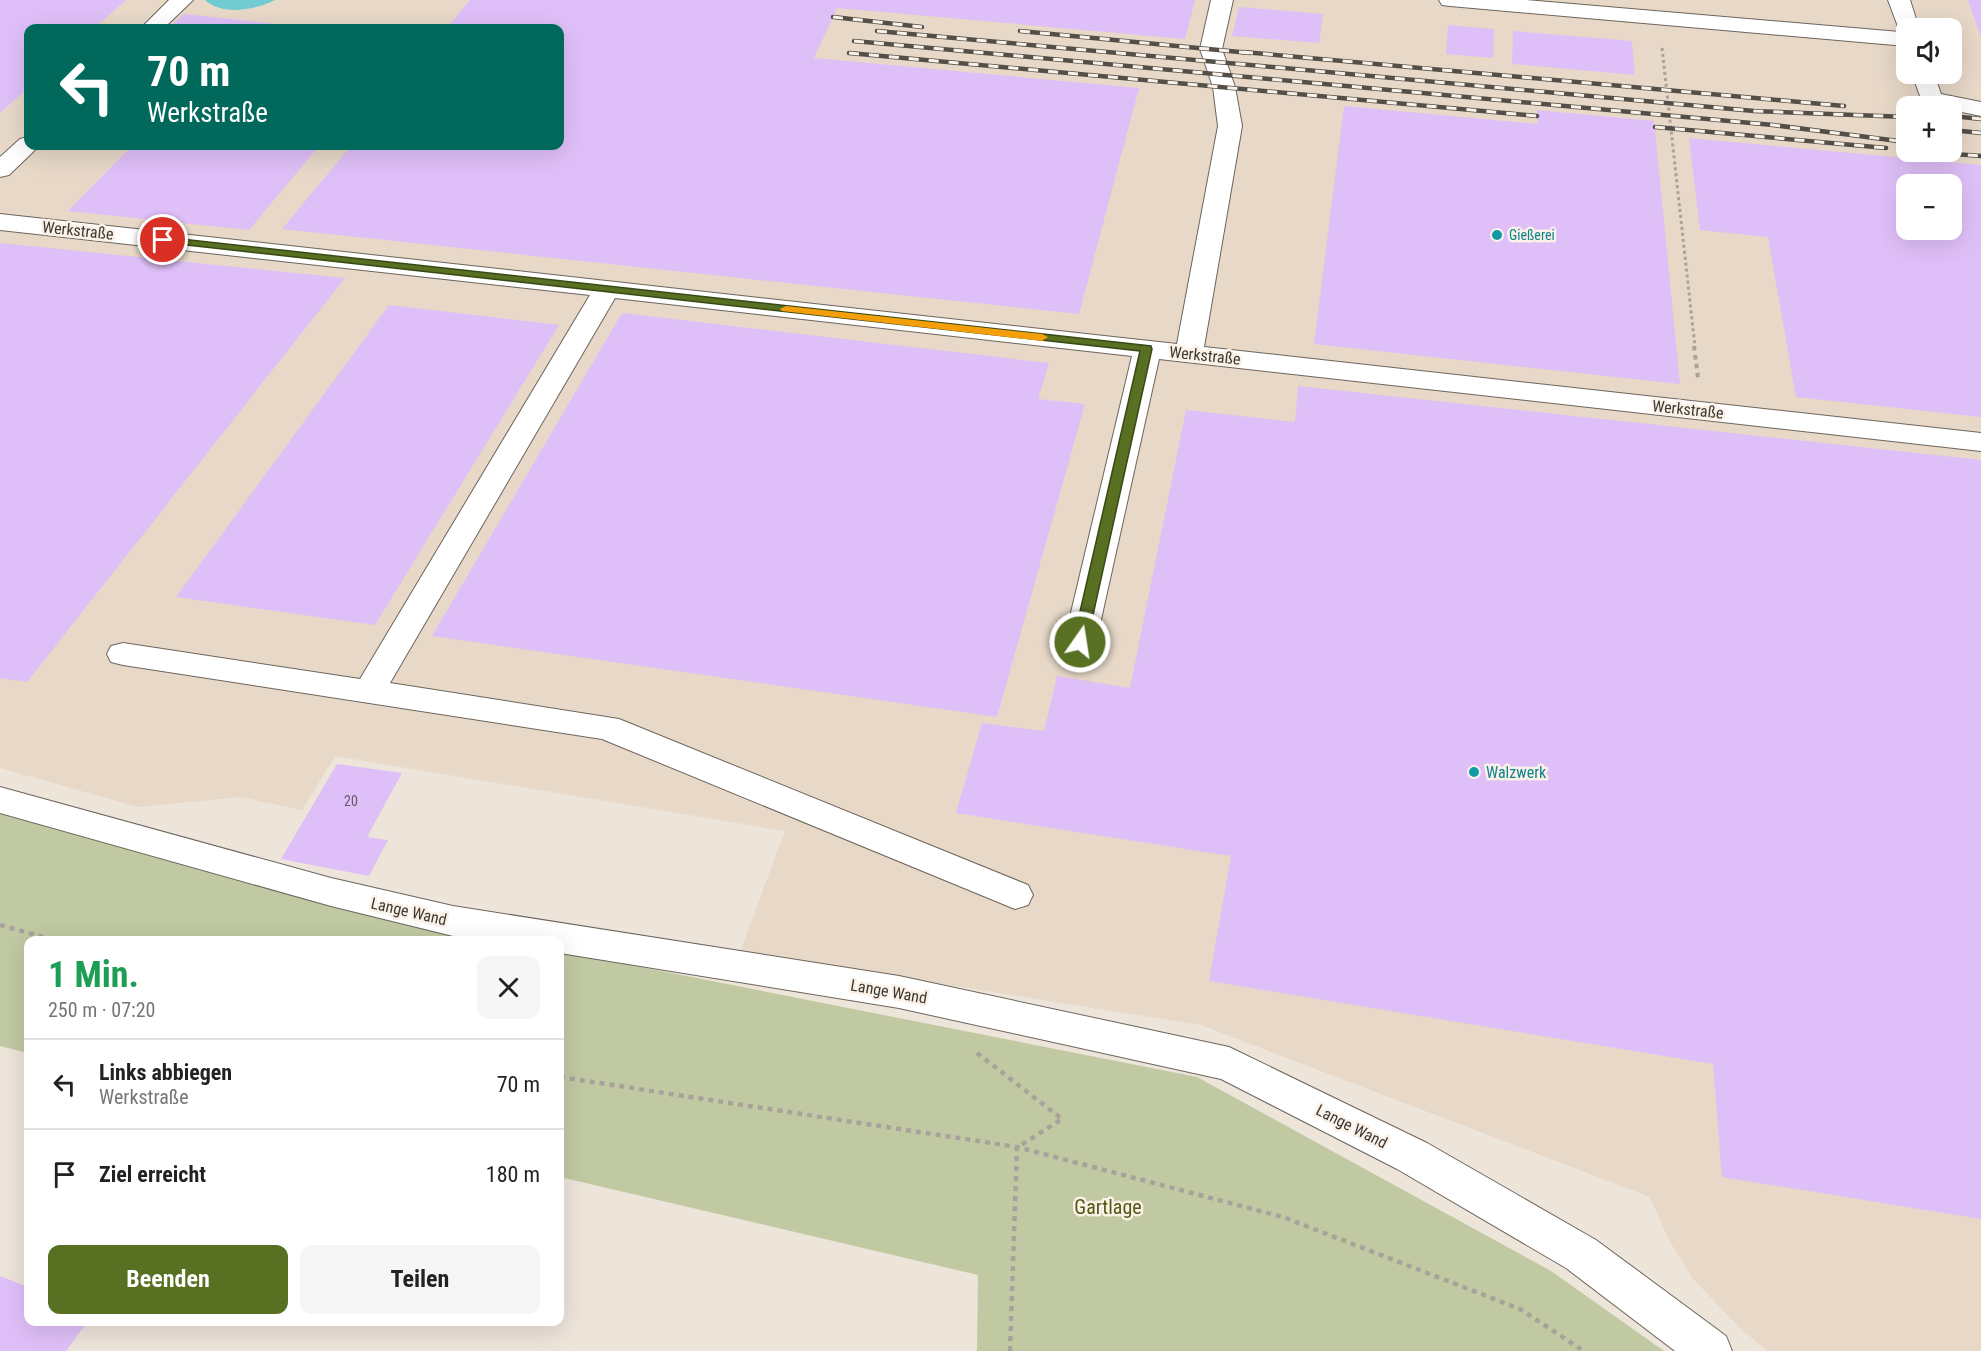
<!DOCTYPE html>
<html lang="de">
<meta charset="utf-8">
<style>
body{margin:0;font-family:"Roboto Condensed",sans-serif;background:#f6f6f6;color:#222;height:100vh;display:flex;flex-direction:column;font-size:22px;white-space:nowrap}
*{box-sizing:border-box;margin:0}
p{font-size:20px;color:#767676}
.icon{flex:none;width:33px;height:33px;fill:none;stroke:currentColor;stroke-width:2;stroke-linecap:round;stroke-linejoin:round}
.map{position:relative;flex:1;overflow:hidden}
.sheet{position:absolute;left:24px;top:936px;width:540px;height:390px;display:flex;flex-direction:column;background:#fff;border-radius:12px;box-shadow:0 6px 24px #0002}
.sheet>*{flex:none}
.banner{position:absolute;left:24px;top:24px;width:540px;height:126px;border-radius:12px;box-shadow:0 6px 24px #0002;background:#00695c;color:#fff;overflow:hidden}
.buttons{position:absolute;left:1896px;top:18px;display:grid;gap:12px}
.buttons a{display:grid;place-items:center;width:66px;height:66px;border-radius:12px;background:#fff;box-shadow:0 6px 24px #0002;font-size:30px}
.pin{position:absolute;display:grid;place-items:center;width:51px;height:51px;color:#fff;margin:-26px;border:3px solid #fff;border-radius:50%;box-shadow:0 2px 6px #0007}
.me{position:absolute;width:66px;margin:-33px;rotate:13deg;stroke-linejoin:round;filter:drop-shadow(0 0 4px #0008)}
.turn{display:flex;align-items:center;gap:21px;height:126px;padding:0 24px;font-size:27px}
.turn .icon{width:78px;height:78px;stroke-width:2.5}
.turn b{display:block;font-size:42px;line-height:51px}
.round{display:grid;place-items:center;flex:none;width:63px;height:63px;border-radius:12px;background:#f6f6f6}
.summary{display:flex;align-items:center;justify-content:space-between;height:102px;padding:0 24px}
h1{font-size:36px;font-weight:700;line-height:45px;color:#1e9e55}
.button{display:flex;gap:12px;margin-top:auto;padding:12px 24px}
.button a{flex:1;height:69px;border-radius:12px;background:#587022;color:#fff;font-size:24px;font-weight:700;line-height:69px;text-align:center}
.button a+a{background:#f6f6f6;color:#222}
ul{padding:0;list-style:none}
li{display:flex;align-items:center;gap:18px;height:90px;padding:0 24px;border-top:2px solid #e0e0e0}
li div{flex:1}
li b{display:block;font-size:22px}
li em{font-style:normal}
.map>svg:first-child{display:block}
</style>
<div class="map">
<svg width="1981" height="1351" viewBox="0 0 1981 1351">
<rect width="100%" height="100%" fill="#ede4da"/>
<!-- built -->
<path fill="#e7d8c8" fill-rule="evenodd" d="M0 0H1981V1351H1768L1743 1331 1693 1279 1669 1240 1650 1197 1201 1025 740 952 785 831 335 756 302 810 240 797 138 807 0 768ZM28 28H560V146H28ZM1906 28H1952V74H1906ZM1906 106H1952V152H1906ZM1906 184H1952V230H1906Z"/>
<!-- green -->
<g fill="#c1c9a3">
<path d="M0 807 378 915 508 940H28V1053L0 1046Z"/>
<path d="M560 951 1197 1077 1551 1271 1664 1351H977L978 1275 560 1177Z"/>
</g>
<!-- water -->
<path fill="#72cbd1" d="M205 0H275C256 10 222 16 205 0Z"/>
<!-- building -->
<g fill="#dfbff8" fill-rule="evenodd">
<path d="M0 0H126L94 28H28V88L0 113Z"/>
<path d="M470 0H1195L1185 39 837 8 814 58 1139 88 1079 314 282 229 351 146H560V28H447Z"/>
<path d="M1968 0H1981V37Z"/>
<path d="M1239 7 1323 14 1319 43 1232 36Z"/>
<path d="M184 14 276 24 271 28H168Z"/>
<path d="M1448 25 1494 29 1493 58 1446 54Z"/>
<path d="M1513 31 1632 41 1635 75 1512 64Z"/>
<path d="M1344 106 1538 124 1537 110 1654 121 1680 384 1314 344Z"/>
<path d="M1689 138 1981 165V417L1796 397 1768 237 1700 230ZM1906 184H1952V230H1906Z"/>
<path d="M132 146H319L249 230 68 211Z"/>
<path d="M0 243 345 278 27 682 0 678Z"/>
<path d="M389 305 559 325 375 625 176 597Z"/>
<path d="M622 313 1049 363 1038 399 1085 404 997 717 432 636Z"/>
<path d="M1298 386 1981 460V1219L1722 1177 1713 1064 1209 981 1231 856 956 813 982 723 1044 731 1057 676 1130 688 1186 410 1295 422Z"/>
<path d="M337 764 402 773 367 837 388 840 369 876 281 859Z"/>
<path d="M0 1276 28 1287V1322H87L66 1351H0Z"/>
</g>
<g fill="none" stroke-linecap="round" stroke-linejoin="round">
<defs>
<g id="minor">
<path d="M169 0H193L164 28H141Z"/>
<path d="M1211 0H1233L1222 49 1235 87 1242 126 1204 347 1981 433V451L1159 359 1096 642 1091 650 1080 653 1069 650 1064 642 1132 356 615 298 390 683 619 719 1028 885 1033 895 1028 905 1015 909 602 739 123 665 111 662 107 654 111 646 123 643 360 679 590 295 0 230V214L1177 344 1218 126 1213 87 1200 49Z"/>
<path d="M1439 0H1526L1900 32 1888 0H1910L1919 28H1906V46L1450 6 1442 5Z"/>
<path d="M1912 74H1934L1941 94 1981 102V116L1952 110V106L1923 104Z"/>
<path d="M28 137V146H39L36 149 9 175 0 177V157L20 139Z"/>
<path d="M0 787 331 878 453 906 899 976 1229 1047 1427 1143 1596 1240 1726 1336 1732 1351H1675L1566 1268 1397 1169 1221 1079 899 1008 560 953V940H484L453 936 331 906 0 813Z"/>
</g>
</defs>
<!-- minor casing -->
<use href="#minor" stroke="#6d655c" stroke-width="2"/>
<!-- path-far2 -->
<path stroke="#a9a29b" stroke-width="3" stroke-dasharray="3 3" stroke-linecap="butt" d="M1662 48 1695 347"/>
<!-- path-far1 -->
<path stroke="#a9a29b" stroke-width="4" stroke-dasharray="4.5 4.5" stroke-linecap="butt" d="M1694 346 1698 378"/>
<!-- path -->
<g stroke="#a9a29b" stroke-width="4.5" stroke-dasharray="5 5" stroke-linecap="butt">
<path d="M0 925 54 940"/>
<path d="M977 1053 1062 1119 1018 1147"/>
<path d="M560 1077 1017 1147 1283 1217 1520 1309 1584 1351"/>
<path d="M1010 1351 1017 1147"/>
</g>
<!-- minor -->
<use href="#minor" fill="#fff" fill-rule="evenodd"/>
<defs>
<g id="rail">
<path d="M833 17 922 27"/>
<path d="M877 31 1754 111 1906 117"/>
<path d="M1020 31 1250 53"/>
<path d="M854 41 1773 125 1906 142"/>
<path d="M1243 52 1844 106"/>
<path d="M849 53 1537 116"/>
<path d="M1952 116 1981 119"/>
<path d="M1655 127 1886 148"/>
<path d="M1952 130 1981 133"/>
<path d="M1928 152 1981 156"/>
</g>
</defs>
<!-- rail casing -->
<use href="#rail" stroke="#524e49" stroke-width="4.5"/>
<!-- rail -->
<use href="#rail" stroke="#fbf1e7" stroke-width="3" stroke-dasharray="10" stroke-linecap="butt"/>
</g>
<!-- route -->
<path fill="#587022" stroke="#394916" stroke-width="1.5" d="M163 237 1151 346 1152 349 1087 642 1080 647 1073 642 1140 351 160 242 158 240Z"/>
<!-- slow -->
<path fill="#f59e0b" d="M786 306 1042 334 1048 337 1042 341 782 311 780 309Z"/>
<!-- markers -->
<g fill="#0f9aa8" stroke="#fbf1e7" stroke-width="2">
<circle cx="1497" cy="235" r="6"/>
<circle cx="1474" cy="772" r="6"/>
</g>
<g text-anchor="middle" stroke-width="5" stroke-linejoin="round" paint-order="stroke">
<!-- far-culture labels -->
<g font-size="14" fill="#0d838f" stroke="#fbf1e7" text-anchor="start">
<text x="1509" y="240">Gießerei</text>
</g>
<!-- number labels -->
<g font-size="14" fill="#655a65">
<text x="351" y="806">20</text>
</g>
<!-- street labels -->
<g font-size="16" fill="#3c3834" stroke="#fbf1e7">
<text transform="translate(78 230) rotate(6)" y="6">Werkstraße</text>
<text transform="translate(1205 355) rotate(6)" y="6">Werkstraße</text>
<text transform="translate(1688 409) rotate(6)" y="6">Werkstraße</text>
<text transform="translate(409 911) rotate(13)" y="6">Lange Wand</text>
<text transform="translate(889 991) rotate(10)" y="6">Lange Wand</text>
<text transform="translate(1352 1126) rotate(27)" y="6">Lange Wand</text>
</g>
<!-- culture labels -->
<g font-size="16" fill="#0d838f" stroke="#fbf1e7" text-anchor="start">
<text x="1486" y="778">Walzwerk</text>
</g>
<!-- near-park labels -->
<g font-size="20" fill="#4f5912" stroke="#fbf1e7">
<text x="1108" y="1214">Gartlage</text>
</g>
</g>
</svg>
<div class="buttons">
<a><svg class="icon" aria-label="sound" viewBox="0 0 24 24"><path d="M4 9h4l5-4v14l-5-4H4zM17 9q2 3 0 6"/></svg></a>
<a>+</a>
<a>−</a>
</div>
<div class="pin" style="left:163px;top:240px;background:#d93025"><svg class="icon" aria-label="arrive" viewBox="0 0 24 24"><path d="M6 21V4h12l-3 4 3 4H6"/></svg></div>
<svg class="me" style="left:1080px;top:642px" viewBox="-20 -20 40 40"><circle r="17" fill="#587022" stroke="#fff" stroke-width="3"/><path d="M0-11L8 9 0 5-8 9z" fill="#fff"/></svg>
<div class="banner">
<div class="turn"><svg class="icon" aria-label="left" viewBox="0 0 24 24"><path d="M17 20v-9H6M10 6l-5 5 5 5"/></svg><div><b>70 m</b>Werkstraße</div></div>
</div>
<section class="sheet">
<div class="summary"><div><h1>1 Min.</h1><p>250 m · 07:20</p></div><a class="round"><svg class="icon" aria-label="close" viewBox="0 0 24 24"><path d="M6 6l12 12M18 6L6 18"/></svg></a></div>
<ul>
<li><svg class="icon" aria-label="left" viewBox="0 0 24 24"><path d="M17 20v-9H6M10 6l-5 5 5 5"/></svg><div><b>Links abbiegen</b><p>Werkstraße</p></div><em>70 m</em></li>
<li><svg class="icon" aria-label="arrive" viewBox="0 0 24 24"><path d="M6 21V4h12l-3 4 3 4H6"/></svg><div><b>Ziel erreicht</b></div><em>180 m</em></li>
</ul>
<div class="button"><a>Beenden</a><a>Teilen</a></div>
</section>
</div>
